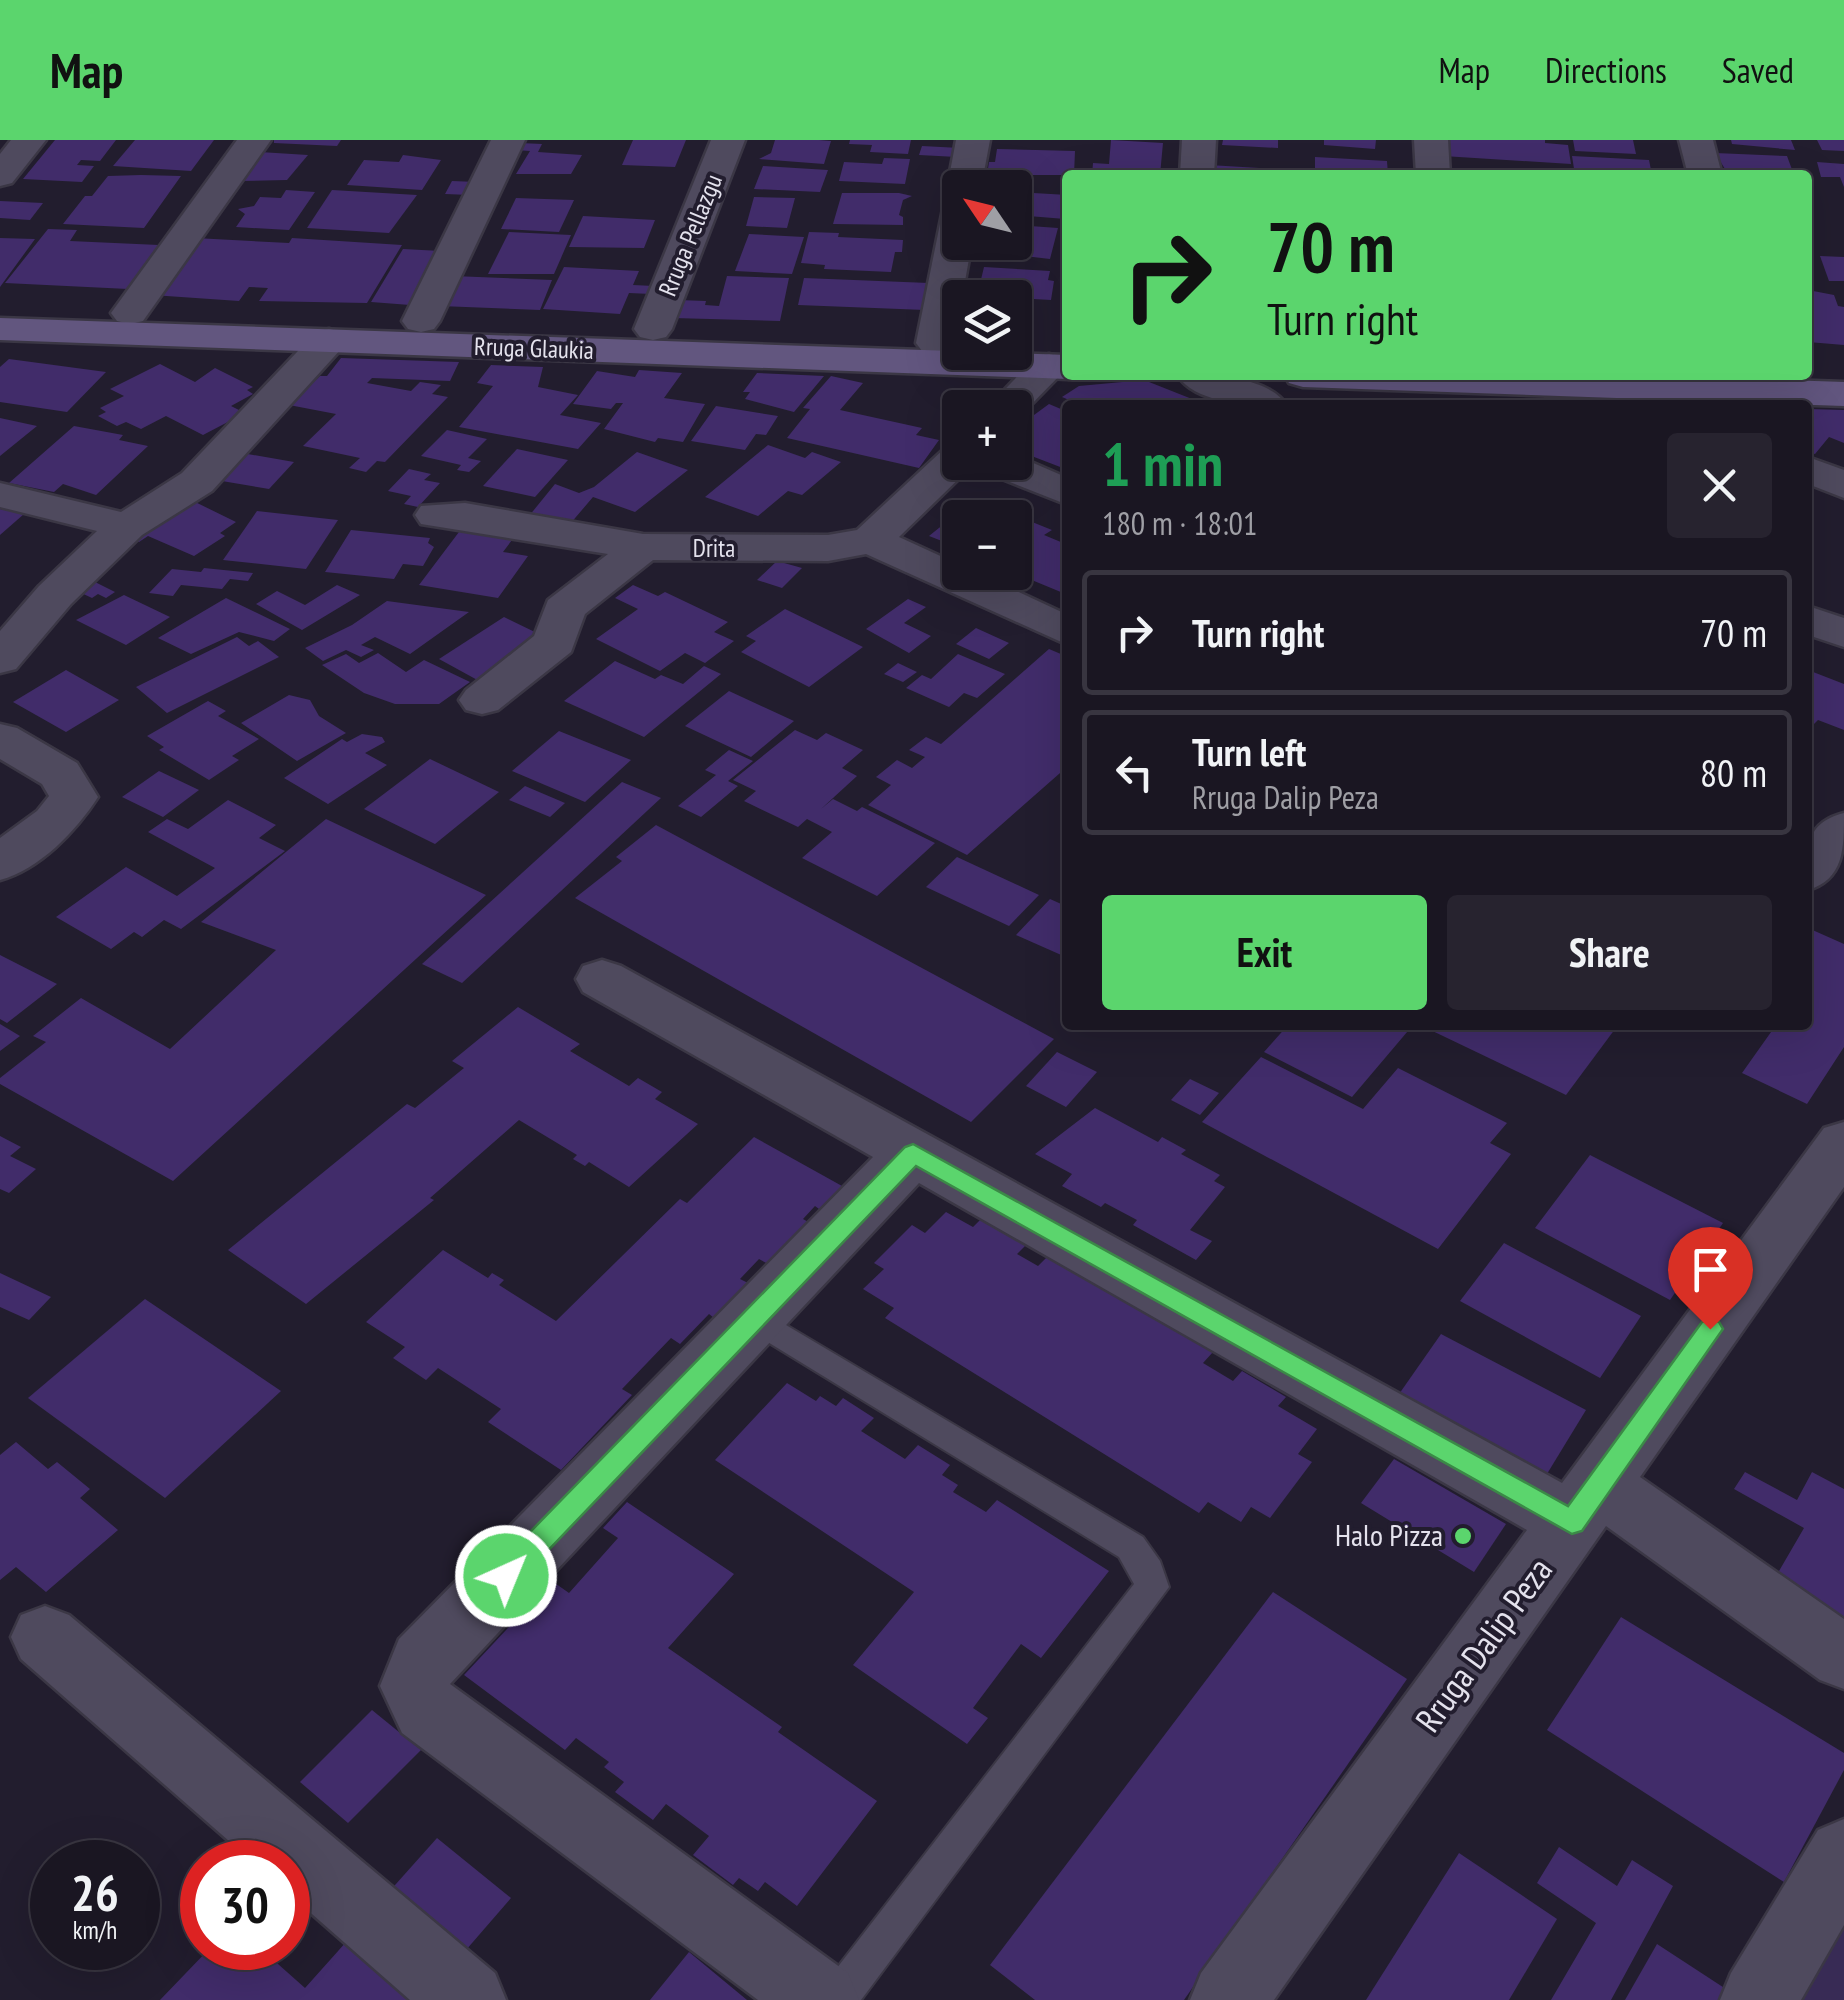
<!DOCTYPE html>
<meta charset="utf-8">
<style>
body{margin:0;font-family:"PT Sans Narrow",sans-serif;background:#27232f;color:#f1f3f6;height:100vh;display:flex;flex-direction:column;font-size:38px;white-space:nowrap}
*{box-sizing:border-box;margin:0}
p{font-size:32px;color:#9f9fa5}
.icon{flex:none;width:55px;height:55px;fill:none;stroke:currentColor;stroke-width:2;stroke-linecap:round;stroke-linejoin:round}
.map{position:relative;flex:1;overflow:hidden}
.details{position:absolute;left:1062px;top:260px;width:750px;height:630px;display:flex;flex-direction:column;background:#1a1622;border-radius:10px;box-shadow:0 10px 40px #0002,0 0 0 2px #383540}
.details>*{flex:none}
.banner{position:absolute;left:1062px;top:30px;width:750px;height:210px;border-radius:10px;box-shadow:0 10px 40px #0002,0 0 0 2px #383540;background:#5bd56d;color:#111;overflow:hidden}
.needle{width:65px;rotate:305deg}
.controls{position:absolute;left:942px;top:30px;display:grid;gap:20px}
.controls a{display:grid;place-items:center;width:90px;height:90px;border-radius:10px;background:#1a1622;box-shadow:0 10px 40px #0002,0 0 0 2px #383540;font-size:50px}
.speed{position:absolute;left:30px;top:1700px;display:flex;gap:20px;font-size:50px;font-weight:700;text-align:center}
.speed>*{display:grid;place-content:center;width:130px;height:130px;border-radius:50%;background:#1a1622;box-shadow:0 10px 40px #0002,0 0 0 2px #383540;line-height:1}
.speed small{font-size:25px;font-weight:400}
.speed .limit{border:15px solid #d22;background:#fff;color:#111}
.pin{position:absolute;display:grid;place-items:center;width:85px;height:85px;color:#fff;margin:-102px -42px;border-radius:50% 50% 50% 0;rotate:-45deg;box-shadow:0 0 10px #0007}
.pin .icon{rotate:45deg}
.me{position:absolute;width:110px;margin:-55px;rotate:44deg;stroke-linejoin:round;filter:drop-shadow(0 0 8px #0008)}
.turn{display:flex;align-items:center;gap:35px;height:210px;padding:0 40px;font-size:45px}
.turn .icon{width:130px;height:130px;stroke-width:2.5}
.turn b{display:block;font-size:70px;line-height:85px}
.round{display:grid;place-items:center;flex:none;width:105px;height:105px;border-radius:10px;background:#27232f}
.summary{display:flex;align-items:center;justify-content:space-between;height:170px;padding:0 40px}
h1{font-size:60px;font-weight:700;line-height:75px;color:#1e9e55}
.action{display:flex;gap:20px;margin-top:auto;padding:20px 40px}
.action a{flex:1;height:115px;border-radius:10px;background:#5bd56d;color:#111;font-size:40px;font-weight:700;line-height:115px;text-align:center}
.action a+a{background:#27232f;color:#f1f3f6}
ul{padding:0;list-style:none}
li{display:flex;align-items:center;gap:30px;height:125px;margin:0 20px 15px;padding:0 20px;border:5px solid #383540;border-radius:10px}
li div{flex:1}
li b{display:block;font-size:38px}
li em{font-style:normal}
header{display:flex;align-items:center;gap:60px;box-sizing:border-box;height:140px;padding:0 50px;background:#5bd56d;color:#111}
header strong{font-size:48px}
nav{display:flex;gap:55px;margin-inline-start:auto;font-size:35px}
.map>svg:first-child{display:block}
</style>
<header>
<strong>Map</strong>
<nav><a>Map</a><a>Directions</a><a>Saved</a></nav>
</header>
<div class="map">
<svg width="1844" height="1860" viewBox="0 0 1844 1860">
<rect width="100%" height="100%" fill="#221d2e"/>
<!-- green -->
<path fill="#382b55" d="M1844 1746V1860H1781Z"/>
<!-- building -->
<g fill="#412c6a">
<path d="M55 0H116L100 21 81 20 77 25 94 26 82 42 23 39Z"/>
<path d="M135 0H214L191 31 113 26Z"/>
<path d="M274 0H341L337 6 274 3Z"/>
<path d="M633 0H686L675 27 622 25Z"/>
<path d="M775 0H819L831 1 824 24 759 19 771 13Z"/>
<path d="M850 0H911L908 14 870 12 872 5 849 4Z"/>
<path d="M1111 0 1163 3 1160 35H1092L1093 23 1109 24Z"/>
<path d="M1223 0H1278V8L1222 5Z"/>
<path d="M1324 0H1376L1375 9 1324 5Z"/>
<path d="M1442 0H1545V3L1568 5 1571 24 1443 16Z"/>
<path d="M1573 0H1633L1636 14 1575 11Z"/>
<path d="M1731 0H1791L1795 10 1732 4Z"/>
<path d="M1817 0H1844V11L1822 10Z"/>
<path d="M520 3 542 4 538 12 582 15 571 34H516L530 11 516 10Z"/>
<path d="M922 6 960 8 957 17 919 15Z"/>
<path d="M997 9 1075 11 1074 35H987L989 22H995Z"/>
<path d="M260 12 308 15 287 40 239 41Z"/>
<path d="M1715 13 1787 16 1794 35H1721L1719 29H1725Z"/>
<path d="M403 15 441 20 422 50 347 45 364 20 399 22Z"/>
<path d="M1572 16 1649 20 1652 35H1575Z"/>
<path d="M1315 17 1387 21 1388 35H1315Z"/>
<path d="M884 18 910 19 905 44 839 41 844 22 882 24Z"/>
<path d="M1817 22 1844 24V47L1840 37H1821Z"/>
<path d="M1209 25 1278 29V35H1209Z"/>
<path d="M763 26 828 30 820 52 754 49Z"/>
<path d="M141 35 181 36 144 88 63 84 85 56H92L108 36Z"/>
<path d="M452 41 477 42 470 55 445 54Z"/>
<path d="M286 50 315 52 289 90 236 87 245 74 238 69 254 66 260 57 281 58Z"/>
<path d="M332 50 417 55 389 93 307 88Z"/>
<path d="M1015 52 1068 55 1065 79 1015 75Z"/>
<path d="M842 53H899L912 56 903 60 899 75 903 77V85L833 84Z"/>
<path d="M754 57 795 58 787 88 746 86Z"/>
<path d="M516 58 574 60 559 92 501 89Z"/>
<path d="M0 61 43 63 30 80 0 78Z"/>
<path d="M583 76 655 80 644 108 569 107Z"/>
<path d="M1015 85 1058 88 1050 119 998 113 1001 102H1015Z"/>
<path d="M48 89 77 90 70 101 159 105 128 149 5 143Z"/>
<path d="M509 92 571 95 554 134H488Z"/>
<path d="M809 92 839 93 838 97 903 100 902 112H895L891 132 824 129 825 125 801 123Z"/>
<path d="M749 94 804 97 792 134 735 131Z"/>
<path d="M0 98 35 99 0 147Z"/>
<path d="M195 98 289 103 292 98 402 105 367 163 259 161 268 148 249 147 239 161 152 155Z"/>
<path d="M403 109 441 111 410 165 371 162Z"/>
<path d="M1820 116 1844 117V141H1829Z"/>
<path d="M564 127 639 131 633 145 654 146 651 154 629 153 620 174 543 169Z"/>
<path d="M984 127 1050 131 1048 140 1054 141 1051 160 977 156Z"/>
<path d="M453 136 552 140 540 170 440 166Z"/>
<path d="M727 136 789 138 780 181 673 178 678 160 706 161 705 165 719 166Z"/>
<path d="M804 138 929 143 925 170 798 165Z"/>
<path d="M1808 150 1834 155 1838 166 1844 167V205L1808 202Z"/>
<path d="M341 218 459 222 450 241 372 238 367 243 411 251 420 242 441 245 432 254 448 257 385 322 377 321 366 332 349 328 360 318 303 306 336 274 289 265 320 236H327Z"/>
<path d="M9 219 106 232 67 272 0 262V227Z"/>
<path d="M160 224 195 242 215 228 253 247 247 250 253 254 231 266 245 273 203 295 166 276 141 289 126 282 117 286 98 276 106 272 100 268 124 256 110 249Z"/>
<path d="M491 225 543 227 538 247 578 255 560 275 601 283 578 309 459 287 493 246 477 243Z"/>
<path d="M639 230 682 233 664 258 705 264 683 302 658 298 655 302 604 289 623 263H616L611 269 573 264 597 231 635 237Z"/>
<path d="M757 233 824 236 794 272 745 259 750 252H743Z"/>
<path d="M831 236 863 243 840 270 922 288 916 295 939 300 919 328 787 298 810 269 803 268Z"/>
<path d="M1144 240 1192 259 1185 265H1081L1062 257 1079 246Z"/>
<path d="M1049 264 1068 272V330L1029 315 1020 322 1015 319V289Z"/>
<path d="M716 266 778 276 766 295 756 294 745 310 691 301Z"/>
<path d="M1808 269 1844 270V303L1829 297 1815 314 1808 312Z"/>
<path d="M0 278 37 286 0 316Z"/>
<path d="M74 286 123 295 119 300 148 306 96 355 63 344 54 352 9 343Z"/>
<path d="M447 290 487 299 468 318 481 321 469 332 457 330 461 325 421 316Z"/>
<path d="M768 305 805 318 812 312 841 322 802 355 788 351 758 376 705 357Z"/>
<path d="M517 309 568 320 535 357 483 346Z"/>
<path d="M637 312 688 330 635 372 593 357 570 384 529 376 555 344 579 353 594 347Z"/>
<path d="M242 313 294 322 269 349 216 340Z"/>
<path d="M409 329 431 334 424 340 440 343 418 367 404 364 411 356 388 351Z"/>
<path d="M187 358 236 382 220 393 225 396 194 416 148 396 139 402 126 397Z"/>
<path d="M970 363 1005 378H960V408L929 396Z"/>
<path d="M0 369 24 374 0 395Z"/>
<path d="M257 371 338 380 306 429 223 420Z"/>
<path d="M1015 375 1052 390 1044 395 1068 405V455L1015 433Z"/>
<path d="M465 384 518 392 503 412 528 416 498 458 419 445Z"/>
<path d="M351 390 430 398 428 403 434 407 423 426 403 424 394 439 325 432Z"/>
<path d="M777 421 802 428 782 448 757 440Z"/>
<path d="M204 428 253 433 248 441 230 439 222 449 181 445 173 456 149 453 172 429 201 432Z"/>
<path d="M93 441 115 452 106 458 98 454 92 458 77 451Z"/>
<path d="M337 445 360 455 302 490 256 464 277 451 305 465Z"/>
<path d="M633 445 658 456 665 452 728 482 714 492 734 501 705 523 685 513 660 531 596 499 638 469 615 458Z"/>
<path d="M124 455 170 477 126 505 76 480Z"/>
<path d="M226 458 290 489 274 501 239 492 191 514 158 498Z"/>
<path d="M908 459 926 467 904 483 931 496 909 513 866 489Z"/>
<path d="M387 461 469 472 410 514 375 497 361 505 374 510 361 517 346 510 323 521 305 508 352 485Z"/>
<path d="M785 469 863 507 809 547 741 512 756 501 746 496Z"/>
<path d="M504 477 541 495 481 542 439 519Z"/>
<path d="M976 488 1009 503 989 519 956 504Z"/>
<path d="M237 497 249 506 258 501 279 517 167 573 136 547Z"/>
<path d="M1049 509 1068 517V626L967 715 868 665 891 645 876 637 897 620 912 628 925 617 909 610 926 597 941 604Z"/>
<path d="M378 513 406 532 424 520 470 542 439 564H395L364 553 322 525 346 514 359 523Z"/>
<path d="M958 514 1005 534 977 558 964 553 949 567 906 548 922 535 931 539Z"/>
<path d="M615 521 655 539 661 535 683 544 704 526 721 534 644 597 564 561Z"/>
<path d="M898 523 917 532 903 542 884 534Z"/>
<path d="M66 530 119 560 66 592 13 562Z"/>
<path d="M1808 530 1844 544V590L1818 580 1814 584 1808 581Z"/>
<path d="M729 551 794 581 751 617 685 586Z"/>
<path d="M289 555 310 560 319 576 346 593 297 621 241 583Z"/>
<path d="M208 561 226 571 218 576 259 599 232 616 239 620 209 640 159 610 164 607 147 596Z"/>
<path d="M795 590 817 600 826 593 863 610 842 628 857 636 821 669 833 659 857 671 862 667 935 703 877 756 802 718 832 692 807 679 798 687 744 661 756 651 733 640Z"/>
<path d="M559 591 631 620 585 662 512 631Z"/>
<path d="M362 594 382 597 385 602 365 613 387 625 328 664 284 638 342 599 347 602Z"/>
<path d="M729 610 753 621 728 641 738 646 701 677 678 666 716 635 705 630Z"/>
<path d="M430 619 499 652 435 704 364 669Z"/>
<path d="M159 631 199 650 163 677 122 657Z"/>
<path d="M622 642 661 658 462 843 422 824Z"/>
<path d="M525 646 565 663 550 677 509 660Z"/>
<path d="M228 660 276 685 259 698 285 711 181 789 164 780 142 797 134 792 111 809 56 777 126 727 177 756 215 728 148 692 167 679 188 689Z"/>
<path d="M326 679 486 755 173 1041 0 944V938L46 902 33 896 81 858 170 909 276 810 201 782Z"/>
<path d="M656 685 1054 899 971 982 575 758 622 721 616 717Z"/>
<path d="M957 717 1039 755 1009 786 926 747Z"/>
<path d="M1050 759 1068 767V818L1016 795Z"/>
<path d="M1808 788 1844 804V907L1807 964 1742 933 1776 885H1808Z"/>
<path d="M0 815 57 844 7 883 0 879Z"/>
<path d="M518 867 580 904 570 911 629 946 638 938 662 952 655 959 698 984 629 1047 589 1022 585 1026 573 1019 577 1015 519 980 430 1058 434 1060 306 1164 228 1110 407 964 415 968 464 928 452 921Z"/>
<path d="M0 884 20 896 0 911Z"/>
<path d="M1288 885H1413L1352 957 1264 912Z"/>
<path d="M1420 885H1618L1566 955Z"/>
<path d="M1057 912 1097 932 1066 967 1026 946Z"/>
<path d="M1261 917 1363 969 1398 928 1507 983 1490 1003 1511 1014 1438 1109 1202 982Z"/>
<path d="M1190 939 1219 953 1200 975 1171 960Z"/>
<path d="M1095 968 1158 1002 1162 997 1186 1010 1181 1014 1220 1035 1214 1041 1225 1047 1190 1090 1212 1101 1196 1120 1133 1085 1137 1080 1105 1063 1101 1067 1062 1046 1072 1034 1035 1014Z"/>
<path d="M0 996 21 1007 10 1016 36 1029 9 1053 0 1049Z"/>
<path d="M754 997 842 1046 819 1069 815 1066 803 1079 810 1083 770 1125 759 1119 740 1139 748 1143 714 1178 709 1174 680 1204 671 1198 622 1249 632 1255 561 1330 488 1282 501 1269 438 1228 426 1240 393 1218 405 1207 366 1182 443 1110 488 1138 492 1133 504 1140 499 1145 556 1181 680 1059 687 1063Z"/>
<path d="M1590 1015 1723 1083 1670 1160 1535 1088Z"/>
<path d="M946 1072 973 1087 983 1077 1028 1103 1017 1114 1038 1126 1048 1116 1213 1212 1203 1223 1233 1241 1242 1231 1286 1257 1278 1266 1317 1289 1298 1314 1312 1322 1270 1378 1251 1367 1241 1382 1208 1362 1199 1373 885 1178 894 1168 863 1149 884 1129 874 1123 912 1085 925 1093Z"/>
<path d="M1504 1103 1641 1176 1600 1238 1460 1161Z"/>
<path d="M0 1133 51 1157 29 1180 0 1167Z"/>
<path d="M145 1159 281 1251 165 1358 28 1258Z"/>
<path d="M1441 1194 1586 1270 1539 1347 1390 1267Z"/>
<path d="M787 1243 816 1261 820 1256 836 1266 843 1258 874 1278 861 1291 905 1319 918 1305 950 1325 942 1335 958 1345 953 1352 986 1372 997 1360 1109 1431 1041 1518 1021 1504 973 1568 988 1578 967 1604 853 1525 914 1452 715 1320Z"/>
<path d="M16 1302 48 1329 57 1322 90 1349 80 1358 118 1390 46 1452 16 1427 0 1440V1315Z"/>
<path d="M1394 1319 1506 1384 1474 1432 1361 1363Z"/>
<path d="M1745 1332 1797 1360 1812 1332 1844 1349V1477L1775 1438 1804 1388 1734 1349Z"/>
<path d="M627 1362 734 1434 668 1508 782 1587 778 1592 877 1661 797 1766 765 1742 758 1751 739 1738 733 1745 693 1715 709 1696 666 1664 653 1680 615 1652 624 1642 604 1627 609 1622 576 1598 565 1610 464 1535 552 1441 569 1453 618 1398 603 1388Z"/>
<path d="M1273 1452 1407 1539 1184 1860H1035L990 1825Z"/>
<path d="M1621 1477 1844 1613V1630L1784 1742 1547 1590Z"/>
<path d="M372 1570 421 1610 348 1683 300 1642Z"/>
<path d="M437 1698 511 1758 453 1825 379 1763Z"/>
<path d="M1559 1707 1617 1746 1632 1720 1673 1746 1611 1860H1551L1596 1783 1537 1743Z"/>
<path d="M1459 1713 1557 1779 1509 1860H1366Z"/>
<path d="M347 1801 416 1860H160L210 1808H260L305 1848Z"/>
<path d="M1657 1804 1732 1853 1728 1860H1625Z"/>
<path d="M689 1812 747 1860H650Z"/>
</g>
<g fill="none" stroke-linecap="round" stroke-linejoin="round">
<defs>
<path id="lane" d="M754 1166 1143 1397 1160 1421 1169 1447 861 1860H818L823 1846 1134 1444 1119 1417 743 1187 739 1178 743 1169Z"/>
<g id="street">
<path d="M11 0H46L12 43 0 46V14Z"/>
<path d="M237 0H271L143 181 130 184 117 181 111 173Z"/>
<path d="M491 0H525L440 181 434 189 421 192 408 189 402 181Z"/>
<path d="M711 0H745L672 189 666 197 653 200 640 197 634 189Z"/>
<path d="M956 0H990L981 48H960V57L952 55 947 48Z"/>
<path d="M1182 0H1216L1214 35H1180Z"/>
<path d="M1414 0H1448L1450 35H1416Z"/>
<path d="M1679 0H1713L1722 35H1688Z"/>
<path d="M960 59V102H972L954 203 948 211 935 214 922 211 916 203 943 69 948 62Z"/>
<path d="M329 189 342 192 348 200 342 208 212 351 142 395 71 464 16 529 0 533V491L39 446 97 391 0 367V343L121 372 182 333 316 192Z"/>
<path d="M1049 214 1063 218 1068 227 1020 276 1015 278V268H987L1035 218Z"/>
<path d="M1177 235C1210 235 1266 235 1287 265 1254 265 1198 266 1177 235Z"/>
<path d="M960 304V322H976L899 397 960 425V432H976L1068 475V505L866 414 828 421 653 420 585 474 571 512 498 570 482 574 466 570 459 560 466 550 534 496 548 460 608 414 421 384 415 375 421 366 465 363 643 394 828 395 857 390 946 307Z"/>
<path d="M1015 315 1068 338V365L982 331 976 322H1015Z"/>
<path d="M1808 317 1844 330V358L1808 344Z"/>
<path d="M1808 466 1844 478V507L1808 495Z"/>
<path d="M0 584 17 588 77 623 98 657C76 691 40 729 0 740V698L37 671 49 656 42 644 0 619Z"/>
<path d="M1844 673C1844 709 1844 739 1808 750 1808 713 1801 684 1844 673Z"/>
<path d="M602 820 621 826 1562 1343 1824 988 1844 982V1047L1640 1337 1844 1479V1549L1820 1540 1606 1386 1274 1860H1190L1201 1833 1527 1390 919 1043 450 1544 848 1833 859 1860H758L402 1593 380 1546 399 1499 873 1017 583 852 576 839 583 826Z"/>
<path d="M45 1466 69 1475 495 1833 506 1860H410L288 1753V1722H253L21 1519 11 1497 21 1475Z"/>
<path d="M1844 1679V1785L1801 1860H1720L1731 1833 1818 1690Z"/>
</g>
<g id="secondary">
<path d="M0 178 1068 215V235H1082L1068 239 0 200Z"/>
<path d="M1284 235H1636L1844 242V266L1303 247 1289 243Z"/>
</g>
</defs>
<!-- lane casing -->
<use href="#lane" stroke="#3b3745" stroke-width="4"/>
<!-- street casing -->
<use href="#street" stroke="#3b3745" stroke-width="5"/>
<!-- secondary casing -->
<use href="#secondary" stroke="#3b3745" stroke-width="5"/>
<!-- lane -->
<use href="#lane" fill="#4f4a5e" fill-rule="evenodd"/>
<!-- street -->
<use href="#street" fill="#4f4a5e" fill-rule="evenodd"/>
<!-- secondary -->
<use href="#secondary" fill="#62567f" fill-rule="evenodd"/>
</g>
<!-- route -->
<path fill="#5bd56d" stroke="#3b8a47" stroke-width="2.5" d="M913 1004 1568 1366 1702 1182 1710 1179 1719 1182 1723 1189 1582 1391 1572 1394 916 1026 516 1444 506 1448 496 1444 492 1436 496 1427 905 1007Z"/>
<!-- markers -->
<circle fill="#5bd56d" stroke="#221d2e" stroke-width="4" cx="1463" cy="1396" r="10"/>
<g text-anchor="middle" stroke-width="8" stroke-linejoin="round" paint-order="stroke">
<!-- far-street labels -->
<g font-size="25" fill="#e4e2ed" stroke="#221d2e">
<text transform="translate(690 95) rotate(-68)" y="9">Rruga Pellazgu</text>
<text transform="translate(534 208) rotate(2)" y="9">Rruga Glaukia</text>
<text x="714" y="417">Drita</text>
</g>
<!-- poi labels -->
<g font-size="30" fill="#e4e2ed" stroke="#221d2e" text-anchor="end">
<text x="1443" y="1406">Halo Pizza</text>
</g>
<!-- near-street labels -->
<g font-size="35" fill="#e4e2ed" stroke="#221d2e">
<text transform="translate(1484 1505) rotate(-54)" y="12">Rruga Dalip Peza</text>
</g>
</g>
</svg>
<div class="controls">
<a><svg class="needle" viewBox="-14 -14 28 28"><path d="M0-13l5 13h-10z" fill="#e53935"/><path d="M0 13l5-13h-10z" fill="#9f9fa5"/></svg></a>
<a><svg class="icon" aria-label="layers" viewBox="0 0 24 24"><path d="M12 4l9 5-9 5-9-5zM3 14l9 5 9-5"/></svg></a>
<a>+</a>
<a>−</a>
</div>
<div class="speed"><div>26<small>km/h</small></div><div class="limit">30</div></div>
<div class="pin" style="left:1710px;top:1189px;background:#d93025"><svg class="icon" aria-label="arrive" viewBox="0 0 24 24"><path d="M6 21V4h12l-3 4 3 4H6"/></svg></div>
<svg class="me" style="left:506px;top:1436px" viewBox="-20 -20 40 40"><circle r="17" fill="#5bd56d" stroke="#fff" stroke-width="3"/><path d="M0-11L8 9 0 5-8 9z" fill="#fff"/></svg>
<div class="banner">
<div class="turn"><svg class="icon" aria-label="right" viewBox="0 0 24 24"><path d="M7 20v-9h11M14 6l5 5-5 5"/></svg><div><b>70 m</b>Turn right</div></div>
</div>
<section class="details">
<div class="summary"><div><h1>1 min</h1><p>180 m · 18:01</p></div><a class="round"><svg class="icon" aria-label="close" viewBox="0 0 24 24"><path d="M6 6l12 12M18 6L6 18"/></svg></a></div>
<ul>
<li><svg class="icon" aria-label="right" viewBox="0 0 24 24"><path d="M7 20v-9h11M14 6l5 5-5 5"/></svg><div><b>Turn right</b></div><em>70 m</em></li>
<li><svg class="icon" aria-label="left" viewBox="0 0 24 24"><path d="M17 20v-9H6M10 6l-5 5 5 5"/></svg><div><b>Turn left</b><p>Rruga Dalip Peza</p></div><em>80 m</em></li>
</ul>
<div class="action"><a>Exit</a><a>Share</a></div>
</section>
</div>
